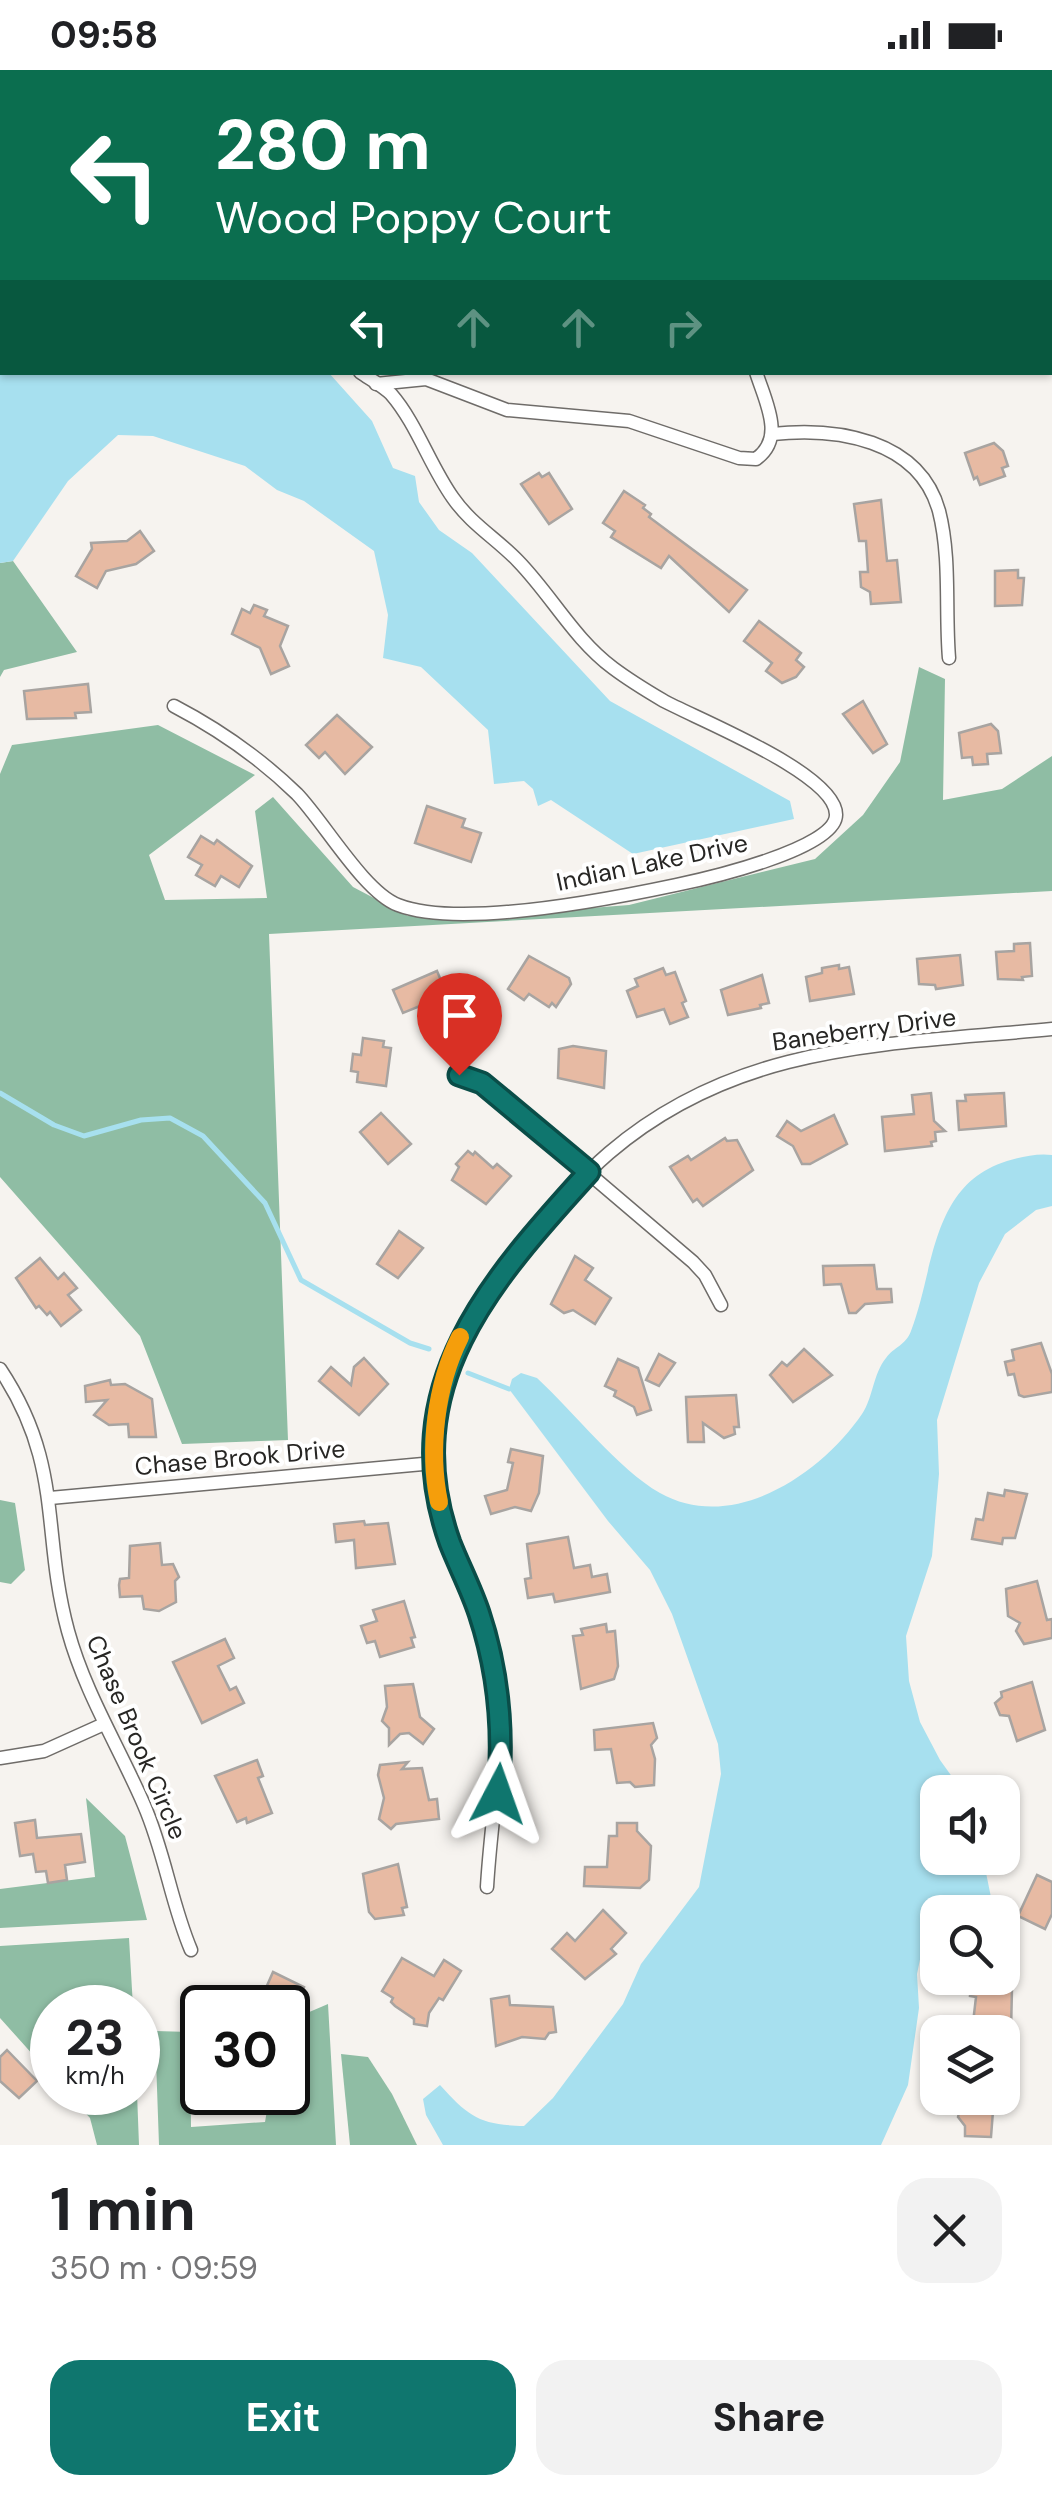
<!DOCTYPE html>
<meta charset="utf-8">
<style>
body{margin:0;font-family:"DM Sans",sans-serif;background:#f2f2f2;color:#202124;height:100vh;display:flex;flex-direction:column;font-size:38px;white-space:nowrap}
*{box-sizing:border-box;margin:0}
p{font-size:32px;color:#757577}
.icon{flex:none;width:55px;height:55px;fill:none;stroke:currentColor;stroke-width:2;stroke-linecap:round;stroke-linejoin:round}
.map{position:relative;height:2075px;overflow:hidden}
.panel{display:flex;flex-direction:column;background:#fff;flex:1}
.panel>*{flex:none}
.guide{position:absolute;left:0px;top:0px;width:1052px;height:305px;box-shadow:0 2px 8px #0004;background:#0b6e4f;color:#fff;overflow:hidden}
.buttons{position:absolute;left:920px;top:1705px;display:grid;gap:20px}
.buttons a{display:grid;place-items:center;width:100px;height:100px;border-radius:20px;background:#fff;box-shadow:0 2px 8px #0004;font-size:50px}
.speed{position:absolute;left:30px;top:1915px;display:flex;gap:20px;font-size:50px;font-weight:700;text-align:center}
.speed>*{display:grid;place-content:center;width:130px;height:130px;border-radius:50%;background:#fff;box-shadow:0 2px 8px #0004;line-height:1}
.speed small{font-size:25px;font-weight:400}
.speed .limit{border:5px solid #111;border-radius:15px;background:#fff;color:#111}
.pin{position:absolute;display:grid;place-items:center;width:85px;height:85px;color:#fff;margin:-102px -42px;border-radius:50% 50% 50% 0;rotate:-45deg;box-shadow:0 0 10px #0007}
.pin .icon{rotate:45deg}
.me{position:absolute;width:110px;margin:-55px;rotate:4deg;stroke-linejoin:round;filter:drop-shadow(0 0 8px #0008)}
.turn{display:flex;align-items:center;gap:35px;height:210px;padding:0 50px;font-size:45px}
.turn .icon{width:130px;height:130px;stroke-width:2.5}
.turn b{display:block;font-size:70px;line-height:85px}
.lanes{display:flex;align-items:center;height:95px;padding:0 50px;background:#0003;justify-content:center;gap:50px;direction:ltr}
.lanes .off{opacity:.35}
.round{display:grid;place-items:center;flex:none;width:105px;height:105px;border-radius:30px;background:#f2f2f2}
.head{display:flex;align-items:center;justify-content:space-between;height:170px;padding:0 50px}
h1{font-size:60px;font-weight:700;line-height:75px}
.cta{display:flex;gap:20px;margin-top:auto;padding:20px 50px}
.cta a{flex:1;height:115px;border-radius:30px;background:#0f766e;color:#fff;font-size:40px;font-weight:700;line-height:115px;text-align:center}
.cta a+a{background:#f2f2f2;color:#202124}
.status{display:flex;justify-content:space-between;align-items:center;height:70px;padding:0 50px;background:#fff;direction:ltr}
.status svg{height:28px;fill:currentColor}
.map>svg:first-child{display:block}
</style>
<div class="status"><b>09:58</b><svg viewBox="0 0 49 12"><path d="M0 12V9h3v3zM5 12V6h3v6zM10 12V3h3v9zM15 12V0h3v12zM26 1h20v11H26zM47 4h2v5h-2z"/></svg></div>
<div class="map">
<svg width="1052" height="2075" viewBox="0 0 1052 2075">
<rect width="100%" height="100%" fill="#f6f3ef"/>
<!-- forest -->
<g fill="#8fbda4">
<path d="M13 491 77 582 4 600 0 607V493Z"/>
<path d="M919 597 945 609 943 730 1002 719 1052 686V821L269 864 288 1370 182 1374 140 1266 0 1107V704L12 675 158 655 255 705 149 785 165 830 267 828 255 741 273 727 353 817 408 846 527 843 629 835 815 789 863 745 900 692Z"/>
<path d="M0 1430 15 1433 25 1500 11 1514 0 1512Z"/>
<path d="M86 1728 125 1766 147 1850 0 1858V1819L95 1807Z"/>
<path d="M129 1868 133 1937 52 1938V2006L0 1948V1876Z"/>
<path d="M328 1934 336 2075H159L155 1961 190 1962 191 2057 265 2052 270 2023 288 2022V1975L300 1946Z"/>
<path d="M341 1984 368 1987 392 2024 417 2075H350Z"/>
<path d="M67 2023H137L139 2075H97L90 2048Z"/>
</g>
<!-- water -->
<g fill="#a7e0ef">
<path d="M0 0 64 2H2V302L329 303 372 351 393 398 415 406 419 432 439 460 472 483 610 631 790 731 794 749 633 784 551 730 538 736 533 719 524 711 494 714 488 660 421 597 383 588 388 545 374 481 304 431 277 420 245 396 153 366 118 365 68 411 13 491 0 493Z"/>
<path d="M1052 1085V1136L1036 1140 1005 1164 979 1213 937 1350 939 1404 932 1486 906 1566 909 1611 920 1652 940 1690 963 1722H938V1788H983L994 1842H938L937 1856 924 1870 917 1904 919 1938 908 2015 881 2075H443L426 2045 423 2029 440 2015C469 2047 480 2055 524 2056L553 2028 623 1934 641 1894 699 1817 721 1704 718 1674 672 1544 650 1500 608 1451 509 1319 512 1309 521 1303 537 1308C574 1342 618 1399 660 1423 733 1464 821 1404 862 1344 873 1328 873 1304 886 1288 894 1277 906 1275 911 1261 935 1199 930 1115 1007 1091 1021 1087 1037 1083 1052 1085Z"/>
</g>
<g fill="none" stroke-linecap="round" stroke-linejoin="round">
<!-- stream -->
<g stroke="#a7e0ef" stroke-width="5">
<path d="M0 1023 54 1055 84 1066 141 1050 170 1048 203 1066 265 1133 301 1210 410 1273 429 1279"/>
<path d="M468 1303 509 1319"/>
</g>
</g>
<!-- building -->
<g fill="#e7baa3" stroke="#a8a4a1" stroke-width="2.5">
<path d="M994 373 1003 381 1008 396 1002 398 1005 406 980 415 977 407 974 409 965 383Z"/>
<path d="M539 403 542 407 549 403 572 439 549 454 521 414Z"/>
<path d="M624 421 645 435 643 438 651 444 649 447 747 520 729 542 669 486 661 498 611 467 615 461 603 453Z"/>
<path d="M881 430 887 491 897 490 901 532 871 534 870 522 861 517 860 502H868L866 471H859L854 434Z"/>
<path d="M140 461 154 481 136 494 106 501 97 518 76 506 92 479 91 473 127 471Z"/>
<path d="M1018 500V508H1024L1022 535 995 536V501Z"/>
<path d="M254 535 267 540 264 546 288 556 280 576 289 596 271 604 260 578 232 564 242 539 250 543Z"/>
<path d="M759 551 801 583 796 590 804 597 796 607 782 613 766 601 772 593 744 571Z"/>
<path d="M88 614 91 642 75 643 76 648 27 649 24 621Z"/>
<path d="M863 631 887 674 873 683 843 644Z"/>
<path d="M337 645 372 677 345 704 325 682 319 688 306 675Z"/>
<path d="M991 654 998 661 1001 683 987 684 988 694 973 695 972 687 962 688 959 663Z"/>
<path d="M427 736 465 749 462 757 481 763 471 792 415 773Z"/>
<path d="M201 766 214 774 217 770 252 796 239 817 221 806 215 816 196 805 202 795 188 787Z"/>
<path d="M1030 873 1032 906 1022 907 1023 910 998 909 996 882 1014 881V874Z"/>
<path d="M960 885 963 915 936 919 935 915 919 914 917 889Z"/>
<path d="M529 886 569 908 571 914 556 937 552 933 549 937 529 924 524 930 508 919Z"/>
<path d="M839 895V899L849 897 854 924 810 931 806 907 822 903V898Z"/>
<path d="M663 898 666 905 675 902 686 931 682 933 688 947 670 954 664 939 637 947 627 921 638 916 635 909Z"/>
<path d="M437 901 447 925 403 943 393 920Z"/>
<path d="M762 905 769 933 760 935 761 938 728 945 721 920Z"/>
<path d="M363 968 384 971 383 977 391 978 386 1016 357 1012 358 1002 351 1001 353 984 361 985Z"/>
<path d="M573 976 606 981 604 1018 558 1008 559 979Z"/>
<path d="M931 1023 934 1051 945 1061 935 1062 936 1071 931 1072 932 1076 885 1081 882 1047 914 1044 912 1025Z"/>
<path d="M1004 1023 1006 1056 959 1060 957 1031H966L965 1025Z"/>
<path d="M381 1043 411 1074 388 1094 360 1062Z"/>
<path d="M834 1045 847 1074 810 1094H802L793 1076 777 1066 787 1051 801 1061Z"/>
<path d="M725 1068 727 1071 737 1070 753 1100 703 1136 697 1129 693 1132 670 1097 688 1086 691 1090Z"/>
<path d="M468 1081 473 1085 475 1082 493 1098 497 1094 511 1106 486 1134 452 1110 459 1097 456 1094Z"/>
<path d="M399 1161 423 1178 398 1208 377 1194Z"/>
<path d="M575 1186 593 1198 585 1210 611 1228 595 1254 573 1240 564 1243 551 1234Z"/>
<path d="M40 1188 58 1209 64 1203 77 1218 68 1225 81 1240 61 1256 50 1242 47 1245 39 1236 36 1238 16 1208Z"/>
<path d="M874 1195 877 1219H891L892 1232 865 1234 856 1243H849L841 1214 824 1215 823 1196Z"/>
<path d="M1041 1273 1052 1304V1322L1024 1327 1019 1325 1014 1304 1008 1305 1005 1292 1014 1290 1012 1280Z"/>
<path d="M804 1279 832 1305 793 1332 770 1305 782 1292 787 1296Z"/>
<path d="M659 1284 675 1293 659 1316 646 1310Z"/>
<path d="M364 1288 388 1314 359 1345 319 1311 331 1297 351 1315 354 1297Z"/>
<path d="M618 1289 638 1298 651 1340 637 1345 634 1337 614 1326 616 1321 605 1316Z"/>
<path d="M110 1310 111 1315 125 1314 152 1329 156 1367H129L128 1354 109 1355 94 1345 107 1330 86 1332 85 1316Z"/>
<path d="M736 1325 739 1357H734L735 1364 724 1368 703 1353 704 1372H688L686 1327Z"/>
<path d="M511 1379 543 1386 539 1423 531 1441 515 1437 491 1444 485 1426 507 1420 513 1393 508 1392Z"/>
<path d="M1005 1420 1027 1424 1015 1468H1003L1002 1474 972 1469 976 1449 983 1450 988 1423 1004 1426Z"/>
<path d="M364 1451 365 1455 388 1453 395 1494 356 1498 354 1470 336 1472 334 1454Z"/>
<path d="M568 1467 574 1498 590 1495 592 1507 607 1504 610 1522 555 1532 553 1524 528 1528 525 1509 531 1508 527 1474Z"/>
<path d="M160 1473 162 1495 173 1494 179 1507 175 1511 176 1532 159 1541 144 1539 142 1526 120 1527 119 1515 120 1509 129 1508 130 1476Z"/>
<path d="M1037 1511 1047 1550 1052 1549V1568L1024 1574 1016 1561 1020 1553 1008 1546 1006 1519Z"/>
<path d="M404 1531 415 1567 411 1568 414 1577 380 1587 375 1571 367 1573 361 1556 377 1551 373 1540Z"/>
<path d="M606 1554 607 1562 615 1561 618 1596 614 1609 581 1619 573 1566 583 1565 581 1559Z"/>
<path d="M225 1569 234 1588 218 1596 230 1620 236 1617 244 1633 202 1653 173 1592Z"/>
<path d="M1032 1612 1045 1660 1017 1671 1009 1646 1000 1645 995 1633 1002 1627 1001 1622Z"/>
<path d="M413 1614 420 1647 434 1659 423 1674 409 1663 400 1664 389 1675V1658L382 1651 387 1637 385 1616Z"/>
<path d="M653 1653 657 1668 651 1675 655 1689 654 1715 635 1717 630 1712 617 1713 611 1679 595 1680 594 1660Z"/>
<path d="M257 1690 263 1706 258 1708 272 1743 247 1753 246 1748 237 1752 215 1706Z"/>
<path d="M408 1692 402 1699 422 1698 429 1730 437 1729 439 1749 396 1754 391 1759 379 1749 384 1728 378 1705 380 1695Z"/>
<path d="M35 1750 37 1768 81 1764 85 1792 65 1795 67 1810 48 1813 46 1801 36 1802 33 1784 20 1786 15 1753Z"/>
<path d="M617 1753H637V1761L651 1776 649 1810 640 1818 584 1816 585 1797H607L609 1766H617Z"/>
<path d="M398 1794 407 1837 402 1838 404 1845 375 1849 369 1842 363 1804Z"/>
<path d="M1037 1805 1052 1812V1844L1045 1859 1018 1846Z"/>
<path d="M603 1840 626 1863 611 1879 616 1884 585 1909 552 1879 567 1863 575 1871Z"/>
<path d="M402 1888 434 1906 444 1890 461 1901 443 1930 439 1928 429 1943 427 1956 414 1954V1949L395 1936 391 1932 393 1928 382 1921Z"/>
<path d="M273 1902 304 1917 295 1938 259 1934Z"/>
<path d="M972 1908 1004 1910 1003 1917 1012 1918 1011 1962H988L989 1955 973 1953 976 1927 970 1926Z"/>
<path d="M509 1926 510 1935 553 1937 556 1962 549 1963 545 1969 522 1967 496 1976 491 1929Z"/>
<path d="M7 1980 37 2011 19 2028 0 2011V1987Z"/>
<path d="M203 2022H257L244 2039H237L224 2038Z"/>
<path d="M963 2028H994L991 2067 965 2066V2056L958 2047Z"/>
</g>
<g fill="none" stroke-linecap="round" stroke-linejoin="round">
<defs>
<g id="minor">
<path d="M68 0 70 2"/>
<path d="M728 2 729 0"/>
<path d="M376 314 426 309 507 340 629 351 739 388 756 389C786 368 765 331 756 302"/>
<path d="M772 364C836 357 919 369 939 441 951 488 945 540 949 588"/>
<path d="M174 636C218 659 261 689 297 724 324 752 364 822 398 835 460 859 610 829 676 815 705 809 836 779 836 745 837 704 697 649 664 631 647 621 629 610 613 598 574 569 552 526 518 491 497 469 471 454 453 428 430 396 417 354 391 324 383 316 370 309 360 302"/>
<path d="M459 1005 492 1021 693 1192 705 1205 721 1235"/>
<path d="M0 1299C64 1395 41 1462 68 1561 85 1623 119 1677 144 1735 165 1783 171 1833 191 1880"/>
<path d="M50 1428 434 1393"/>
<path d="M0 1688 44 1681 104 1654"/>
<path d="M487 1817C492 1730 510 1666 489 1577 475 1515 438 1461 434 1397 430 1313 468 1247 519 1185 547 1150 575 1112 609 1083 740 971 890 975 1052 959"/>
</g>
</defs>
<!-- minor casing -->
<use href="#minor" stroke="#6f6c69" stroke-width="15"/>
<!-- minor -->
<use href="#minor" stroke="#fff" stroke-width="12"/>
</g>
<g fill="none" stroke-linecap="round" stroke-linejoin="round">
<defs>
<path id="route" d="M459 1005 482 1013 589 1102C491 1210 394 1317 450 1473 459 1496 471 1519 479 1543 499 1603 504 1662 498 1724"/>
</defs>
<!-- route casing -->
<use href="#route" stroke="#0a4d48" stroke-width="25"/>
<!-- route -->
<use href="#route" stroke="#0f766e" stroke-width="18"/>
<!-- slow -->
<path stroke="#f59e0b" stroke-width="18" d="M439 1432C428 1379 436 1315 460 1267"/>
</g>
<g text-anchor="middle" stroke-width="8" stroke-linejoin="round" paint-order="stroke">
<!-- street labels -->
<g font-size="25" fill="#272624" stroke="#fff">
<text transform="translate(652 792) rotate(-12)" y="9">Indian Lake Drive</text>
<text transform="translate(864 959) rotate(-8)" y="9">Baneberry Drive</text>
<text transform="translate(240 1387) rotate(-5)" y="9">Chase Brook Drive</text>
<text transform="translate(137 1667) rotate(67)" y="9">Chase Brook Circle</text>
</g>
</g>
</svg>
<div class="buttons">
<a><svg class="icon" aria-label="sound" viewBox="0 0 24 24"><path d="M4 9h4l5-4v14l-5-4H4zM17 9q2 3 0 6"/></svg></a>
<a><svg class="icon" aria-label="search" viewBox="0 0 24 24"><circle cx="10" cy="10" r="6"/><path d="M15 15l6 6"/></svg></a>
<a><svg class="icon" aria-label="layers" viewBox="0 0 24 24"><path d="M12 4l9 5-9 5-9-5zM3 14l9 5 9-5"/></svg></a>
</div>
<div class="speed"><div>23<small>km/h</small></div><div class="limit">30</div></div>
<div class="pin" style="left:459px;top:1005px;background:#d93025"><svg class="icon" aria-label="arrive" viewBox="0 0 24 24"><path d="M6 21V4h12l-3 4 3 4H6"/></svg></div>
<svg class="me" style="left:498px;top:1724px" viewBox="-20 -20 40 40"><path d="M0-17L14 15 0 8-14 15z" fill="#0f766e" stroke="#fff" stroke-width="4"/></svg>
<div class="guide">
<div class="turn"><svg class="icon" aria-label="left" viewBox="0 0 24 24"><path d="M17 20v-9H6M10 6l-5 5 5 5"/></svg><div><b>280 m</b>Wood Poppy Court</div></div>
<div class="lanes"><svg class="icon" aria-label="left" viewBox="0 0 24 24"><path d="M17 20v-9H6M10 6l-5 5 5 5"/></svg><svg class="icon off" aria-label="ahead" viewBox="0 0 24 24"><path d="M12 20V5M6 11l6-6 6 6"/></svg><svg class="icon off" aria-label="ahead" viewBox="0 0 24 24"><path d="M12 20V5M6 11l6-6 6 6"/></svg><svg class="icon off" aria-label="right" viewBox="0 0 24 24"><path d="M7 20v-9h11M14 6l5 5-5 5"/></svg></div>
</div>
</div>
<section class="panel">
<div class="head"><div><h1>1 min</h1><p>350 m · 09:59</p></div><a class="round"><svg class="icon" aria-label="close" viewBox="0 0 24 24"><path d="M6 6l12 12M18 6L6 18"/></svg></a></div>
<div class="cta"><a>Exit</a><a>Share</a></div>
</section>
